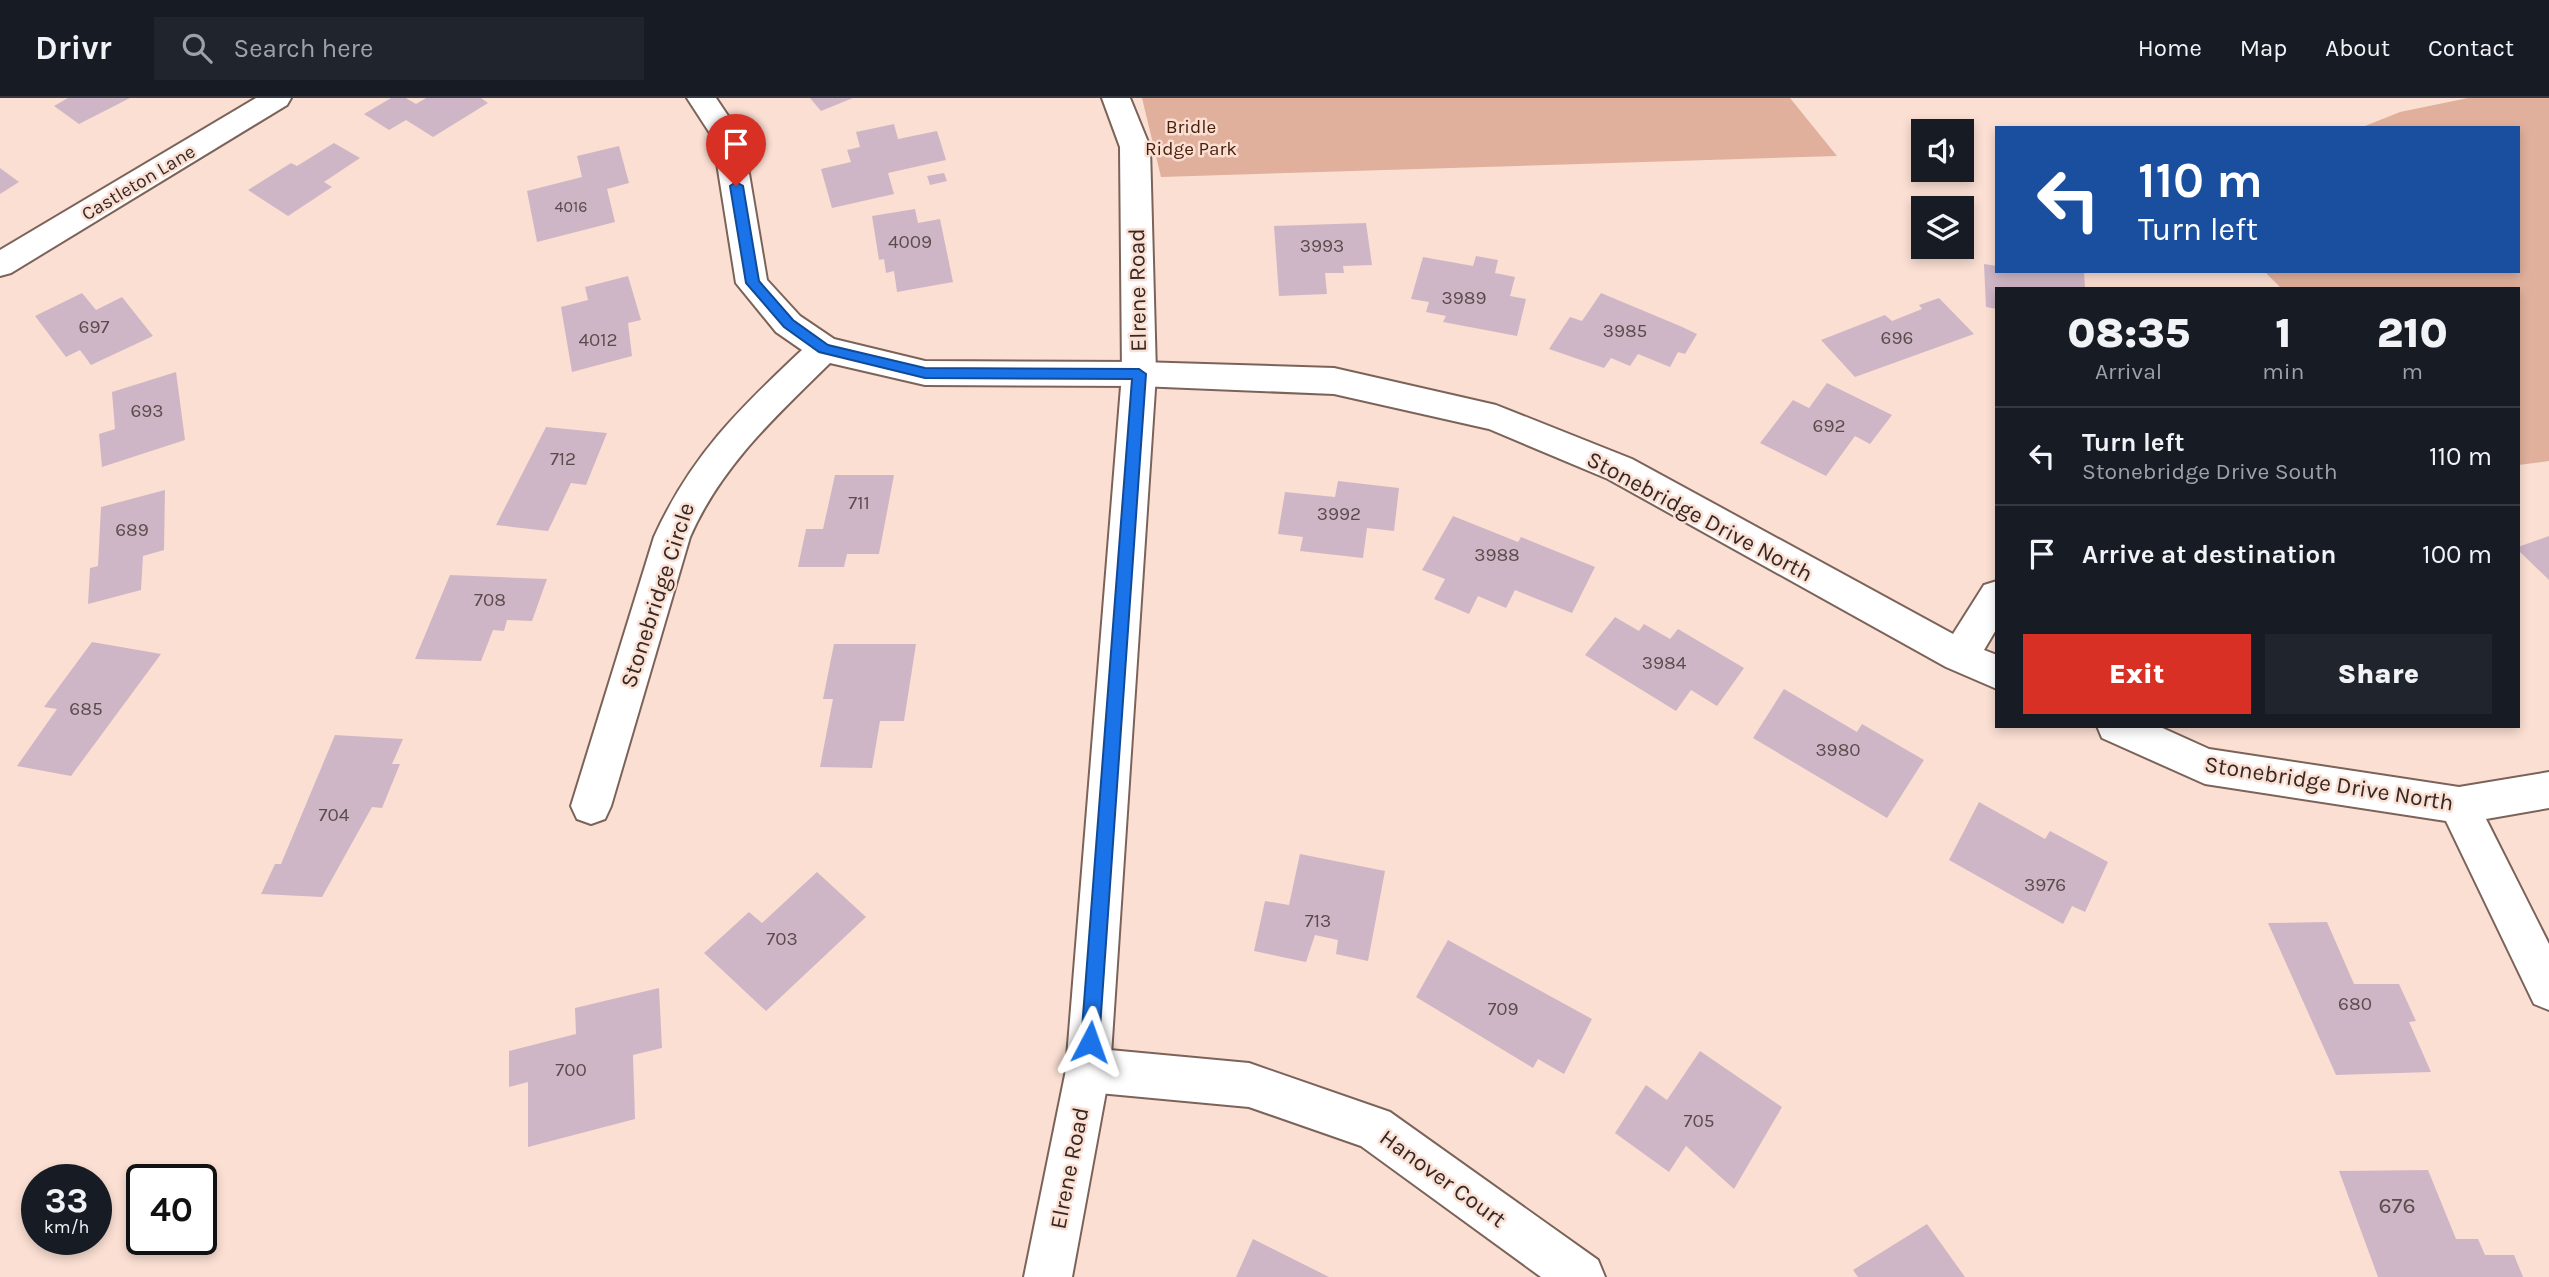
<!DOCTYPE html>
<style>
body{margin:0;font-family:Karla,sans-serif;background:#20242c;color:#f1f3f6;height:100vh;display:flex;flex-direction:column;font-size:26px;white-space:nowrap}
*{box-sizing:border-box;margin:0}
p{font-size:23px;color:#9ea1a6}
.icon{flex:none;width:38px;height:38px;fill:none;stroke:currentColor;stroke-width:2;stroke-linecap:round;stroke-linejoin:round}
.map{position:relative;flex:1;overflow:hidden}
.sheet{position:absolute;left:1995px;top:189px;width:525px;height:441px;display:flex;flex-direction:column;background:#171b24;border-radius:0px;box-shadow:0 4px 10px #0003}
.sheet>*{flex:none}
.top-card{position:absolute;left:1995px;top:28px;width:525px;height:147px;border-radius:0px;box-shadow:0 4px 10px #0003;background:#1a4fa0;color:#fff;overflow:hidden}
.fabs{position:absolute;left:1911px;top:21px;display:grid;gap:14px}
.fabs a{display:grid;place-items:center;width:63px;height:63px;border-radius:0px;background:#171b24;box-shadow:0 4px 10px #0003;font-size:35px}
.speed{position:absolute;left:21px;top:1066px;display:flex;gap:14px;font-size:35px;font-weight:700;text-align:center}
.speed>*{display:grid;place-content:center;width:91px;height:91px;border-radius:50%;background:#171b24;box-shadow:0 4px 10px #0003;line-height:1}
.speed small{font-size:18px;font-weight:400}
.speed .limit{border:4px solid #111;border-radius:10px;background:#fff;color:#111}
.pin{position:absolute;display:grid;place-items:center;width:60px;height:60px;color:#fff;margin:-72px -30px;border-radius:50% 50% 50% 0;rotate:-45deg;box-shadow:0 0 7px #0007}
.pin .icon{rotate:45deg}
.me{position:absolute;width:77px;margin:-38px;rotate:4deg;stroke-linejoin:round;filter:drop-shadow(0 0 5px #0008)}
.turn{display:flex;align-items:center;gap:24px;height:147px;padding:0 28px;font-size:32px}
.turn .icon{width:91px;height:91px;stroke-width:2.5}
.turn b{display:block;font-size:49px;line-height:60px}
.eta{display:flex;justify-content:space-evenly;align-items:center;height:119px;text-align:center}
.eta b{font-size:42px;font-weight:800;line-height:49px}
.cta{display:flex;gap:14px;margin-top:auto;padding:14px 28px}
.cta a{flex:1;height:80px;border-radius:0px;background:#d93025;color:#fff;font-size:28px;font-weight:800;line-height:80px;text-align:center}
.cta a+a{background:#20242c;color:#f1f3f6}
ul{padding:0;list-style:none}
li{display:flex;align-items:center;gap:21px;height:98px;padding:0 28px;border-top:2px solid #363941}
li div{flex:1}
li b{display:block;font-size:26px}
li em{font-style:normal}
header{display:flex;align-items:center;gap:42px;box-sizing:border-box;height:98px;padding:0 35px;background:#171b24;border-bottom:2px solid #363941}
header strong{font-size:33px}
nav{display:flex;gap:38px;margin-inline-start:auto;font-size:24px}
.search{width:490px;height:63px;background:#20242c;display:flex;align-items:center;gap:18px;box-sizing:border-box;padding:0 24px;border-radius:0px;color:#9ea1a6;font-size:26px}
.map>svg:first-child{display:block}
</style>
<header>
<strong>Drivr</strong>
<div class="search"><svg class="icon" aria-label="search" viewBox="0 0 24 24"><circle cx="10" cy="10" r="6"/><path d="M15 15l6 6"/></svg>Search here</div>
<nav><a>Home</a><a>Map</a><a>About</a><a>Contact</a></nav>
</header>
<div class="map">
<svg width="2549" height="1179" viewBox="0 0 2549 1179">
<rect width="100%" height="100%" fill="#fbdfd3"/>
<!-- green -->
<g fill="#e0b09c">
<path d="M1142 0H1790L1837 58 1161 79Z"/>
<path d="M2468 0H2549V363L2518 367V191H2282L2264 173H2518V30H2360L2400 14Z"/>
</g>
<!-- building -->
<g fill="#cfb6c6">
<path d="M68 0H130L79 26 54 8Z"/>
<path d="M391 0H406L416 6 426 0H481L488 5 433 39 406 22 389 32 364 16Z"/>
<path d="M810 0H853L821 13Z"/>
<path d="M894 26 898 41 937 33 946 62 888 75 894 96 832 110 821 71 851 64 847 52 860 49 856 34Z"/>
<path d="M334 45 360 60 324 84 332 89 288 118 248 92 291 65 297 68Z"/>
<path d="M619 48 629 85 607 91 615 124 537 144 527 93 582 79 577 58Z"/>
<path d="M0 70 19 84 0 96Z"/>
<path d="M944 75 947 83 930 87 927 78Z"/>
<path d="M915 111 918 125 940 121 953 184 897 194 894 173 886 175 884 161 879 162 872 118Z"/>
<path d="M1366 125 1372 167 1343 168 1344 175H1325L1327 196 1279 198 1274 128Z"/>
<path d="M1476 158 1498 162 1495 175 1515 179 1510 198 1526 201 1517 238 1443 224 1446 218 1426 214 1429 204 1411 201 1423 159 1473 168Z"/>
<path d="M1984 166 1997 168V173H2084L2085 191H1997V211L1986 209Z"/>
<path d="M628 178 641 222 628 225 632 258 572 274 561 209 588 202 585 189Z"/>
<path d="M82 195 96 212 122 199 153 238 91 267 80 252 66 259 35 218Z"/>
<path d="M1601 195 1680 228 1697 236 1685 256 1678 254 1670 269 1638 256 1630 268 1611 260 1604 270 1549 251 1570 219 1582 223Z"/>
<path d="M1939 200 1974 236 1855 279 1821 242 1885 217 1892 223 1922 211 1919 207Z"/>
<path d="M176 274 185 342 102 369 99 336 115 331 112 294Z"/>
<path d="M1827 285 1892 317 1870 346 1855 338 1826 378 1760 345 1793 302 1809 310Z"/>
<path d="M546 329 607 335 586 387 571 385 548 433 496 427Z"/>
<path d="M835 377H894L879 456H847L844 469H798L806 431H823Z"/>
<path d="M1338 383 1399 390 1394 433 1367 430 1363 460 1300 453 1303 439 1278 436 1285 394 1335 399Z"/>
<path d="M165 392 164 452 143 458 141 492 88 506 90 470 98 468 101 409Z"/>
<path d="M1453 418 1518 444 1521 439 1595 469 1572 515 1515 492 1506 510 1478 498 1469 516 1434 501 1445 481 1422 472Z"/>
<path d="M2549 438V482L2518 452V449Z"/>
<path d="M450 477 547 481 532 523 507 522 504 533 493 532 481 563 415 561Z"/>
<path d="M1615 519 1639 533 1644 526 1670 541 1678 531 1744 570 1717 608 1691 592 1676 613 1585 557Z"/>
<path d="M92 544 161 556 71 678 17 668 57 611 44 609Z"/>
<path d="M834 546H916L904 623H880L872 670 820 669 833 601H823Z"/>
<path d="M1784 591 1857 634 1862 626 1924 662 1887 720 1753 640Z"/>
<path d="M335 637 403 641 392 666H400L382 710 372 709 322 799 261 796 275 766H281Z"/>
<path d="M1979 704 2045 741 2050 733 2108 764 2085 814 2072 808 2063 826 1949 762Z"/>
<path d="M1300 756 1385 773 1368 863 1336 856 1338 842 1315 837 1306 864 1254 853 1265 803 1289 807Z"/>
<path d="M817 774 866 819 766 913 704 855 749 814 762 825Z"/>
<path d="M2327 824 2354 886H2399L2416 923 2409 924 2431 974 2336 977 2268 825Z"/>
<path d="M1448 842 1592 921 1564 976 1538 961 1533 970 1416 899Z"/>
<path d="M659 890 662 950 633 957 635 1021 528 1049V984L509 989V953L576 936 575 910Z"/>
<path d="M1700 953 1782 1009 1734 1091 1686 1048 1669 1074 1615 1035 1646 987 1667 1002Z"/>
<path d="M2428 1072 2456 1141H2478L2485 1157H2514L2523 1179H2378L2339 1073Z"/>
<path d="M1927 1126 1965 1179H1858L1853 1172Z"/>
<path d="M1253 1141 1329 1179H1236Z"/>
</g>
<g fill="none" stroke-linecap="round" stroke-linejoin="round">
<defs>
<g id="street">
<path d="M256 0H291L287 7 11 175 0 178V152Z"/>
<path d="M687 0H716L743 40 767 182 800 218 834 241 925 263 1139 264 1334 270 1496 307 1632 361 1953 536 1984 487 1997 483V530L1984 552 1997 557V591L1946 569 1608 381 1489 331 1334 296 1139 288 925 287 830 265C776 318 721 368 690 439L611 708 605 721 591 726 577 721 571 708 654 439C691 358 738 312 802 252L776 234 736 185 713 40Z"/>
<path d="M2097 628H2158L2209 651 2459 689 2549 674V710L2486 721 2549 846V912L2534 906 2446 723 2205 686 2102 640Z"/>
<path d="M1088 950 1249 965 1390 1014 1598 1162 1605 1179H1541L1361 1048 1249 1009 1088 994 1072 988 1066 972 1072 956Z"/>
</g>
<path id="secondary" d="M1102 0H1130L1150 49 1156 276 1110 972 1072 1179H1024L1066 972 1122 276 1120 49Z"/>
</defs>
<!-- street casing -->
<use href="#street" stroke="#7b6359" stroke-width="4"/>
<!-- secondary casing -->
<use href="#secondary" stroke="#7b6359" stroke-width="4"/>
<!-- street -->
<use href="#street" fill="#fff" fill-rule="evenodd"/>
<!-- secondary -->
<use href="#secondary" fill="#fff" fill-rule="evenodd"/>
</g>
<!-- route -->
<path fill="#1a73e8" stroke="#114b97" stroke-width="2" d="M736 84 743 88 759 183 793 222 828 247 925 270 1139 271 1146 276 1099 944 1096 951 1090 953 1083 951 1081 944 1132 281 925 280 819 254 784 229 746 185 730 88Z"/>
<g text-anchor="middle" stroke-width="5" stroke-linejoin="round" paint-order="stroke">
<!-- far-number labels -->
<g font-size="16" fill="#5a4c4c">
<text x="571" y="114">4016</text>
</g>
<!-- far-park labels -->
<g font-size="19" fill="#461e0a" stroke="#fbdfd3">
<text x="1191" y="35">Bridle<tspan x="1191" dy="22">Ridge Park</tspan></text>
</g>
<!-- far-street labels -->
<g font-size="19" fill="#332824" stroke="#fbdfd3">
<text transform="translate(138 84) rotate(-31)" y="7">Castleton Lane</text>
</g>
<!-- number labels -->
<g font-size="19" fill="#5a4c4c">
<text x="910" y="150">4009</text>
<text x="1322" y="154">3993</text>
<text x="1464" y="206">3989</text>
<text x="94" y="235">697</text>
<text x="1625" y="239">3985</text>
<text x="1897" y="246">696</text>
<text x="598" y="248">4012</text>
<text x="147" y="319">693</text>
<text x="1829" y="334">692</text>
<text x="563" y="367">712</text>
<text x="859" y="411">711</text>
<text x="1339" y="422">3992</text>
<text x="132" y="438">689</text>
<text x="1497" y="463">3988</text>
<text x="490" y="508">708</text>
<text x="1664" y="571">3984</text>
<text x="86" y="617">685</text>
<text x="1838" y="658">3980</text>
<text x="334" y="723">704</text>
<text x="2045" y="793">3976</text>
<text x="1318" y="829">713</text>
<text x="782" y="847">703</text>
<text x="2355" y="912">680</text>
<text x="1503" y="917">709</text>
<text x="571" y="978">700</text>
<text x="1699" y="1029">705</text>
</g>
<!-- street labels -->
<g font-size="23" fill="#332824" stroke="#fbdfd3">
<text transform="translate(1137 192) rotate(-91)" y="8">Elrene Road</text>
<text transform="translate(1700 418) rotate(28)" y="8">Stonebridge Drive North</text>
<text transform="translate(657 497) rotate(-72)" y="8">Stonebridge Circle</text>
<text transform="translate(2329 685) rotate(9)" y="8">Stonebridge Drive North</text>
<text transform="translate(1069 1070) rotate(-79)" y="8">Elrene Road</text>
<text transform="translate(1443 1080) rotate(36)" y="8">Hanover Court</text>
</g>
<!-- near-number labels -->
<g font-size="23" fill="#5a4c4c">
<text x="2397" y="1115">676</text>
</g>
</g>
</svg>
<div class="fabs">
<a><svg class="icon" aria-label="sound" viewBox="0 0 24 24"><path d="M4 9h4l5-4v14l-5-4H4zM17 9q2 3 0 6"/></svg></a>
<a><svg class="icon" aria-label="layers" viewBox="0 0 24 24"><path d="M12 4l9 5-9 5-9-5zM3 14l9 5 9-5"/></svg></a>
</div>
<div class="speed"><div>33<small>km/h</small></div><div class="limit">40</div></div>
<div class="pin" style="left:736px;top:88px;background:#d93025"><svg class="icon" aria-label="arrive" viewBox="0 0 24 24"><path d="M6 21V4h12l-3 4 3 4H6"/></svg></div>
<svg class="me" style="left:1090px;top:944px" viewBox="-20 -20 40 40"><path d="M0-17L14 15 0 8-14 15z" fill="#1a73e8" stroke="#fff" stroke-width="4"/></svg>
<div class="top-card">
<div class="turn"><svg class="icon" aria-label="left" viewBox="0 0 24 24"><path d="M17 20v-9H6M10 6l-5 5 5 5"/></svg><div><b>110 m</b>Turn left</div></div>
</div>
<section class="sheet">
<div class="eta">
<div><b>08:35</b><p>Arrival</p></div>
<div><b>1</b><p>min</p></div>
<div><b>210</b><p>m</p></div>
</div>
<ul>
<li><svg class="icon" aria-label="left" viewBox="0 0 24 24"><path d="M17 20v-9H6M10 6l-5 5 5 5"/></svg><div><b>Turn left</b><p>Stonebridge Drive South</p></div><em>110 m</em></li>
<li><svg class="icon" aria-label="arrive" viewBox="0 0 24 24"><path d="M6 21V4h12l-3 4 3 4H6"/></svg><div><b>Arrive at destination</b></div><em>100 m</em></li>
</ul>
<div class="cta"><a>Exit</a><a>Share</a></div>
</section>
</div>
